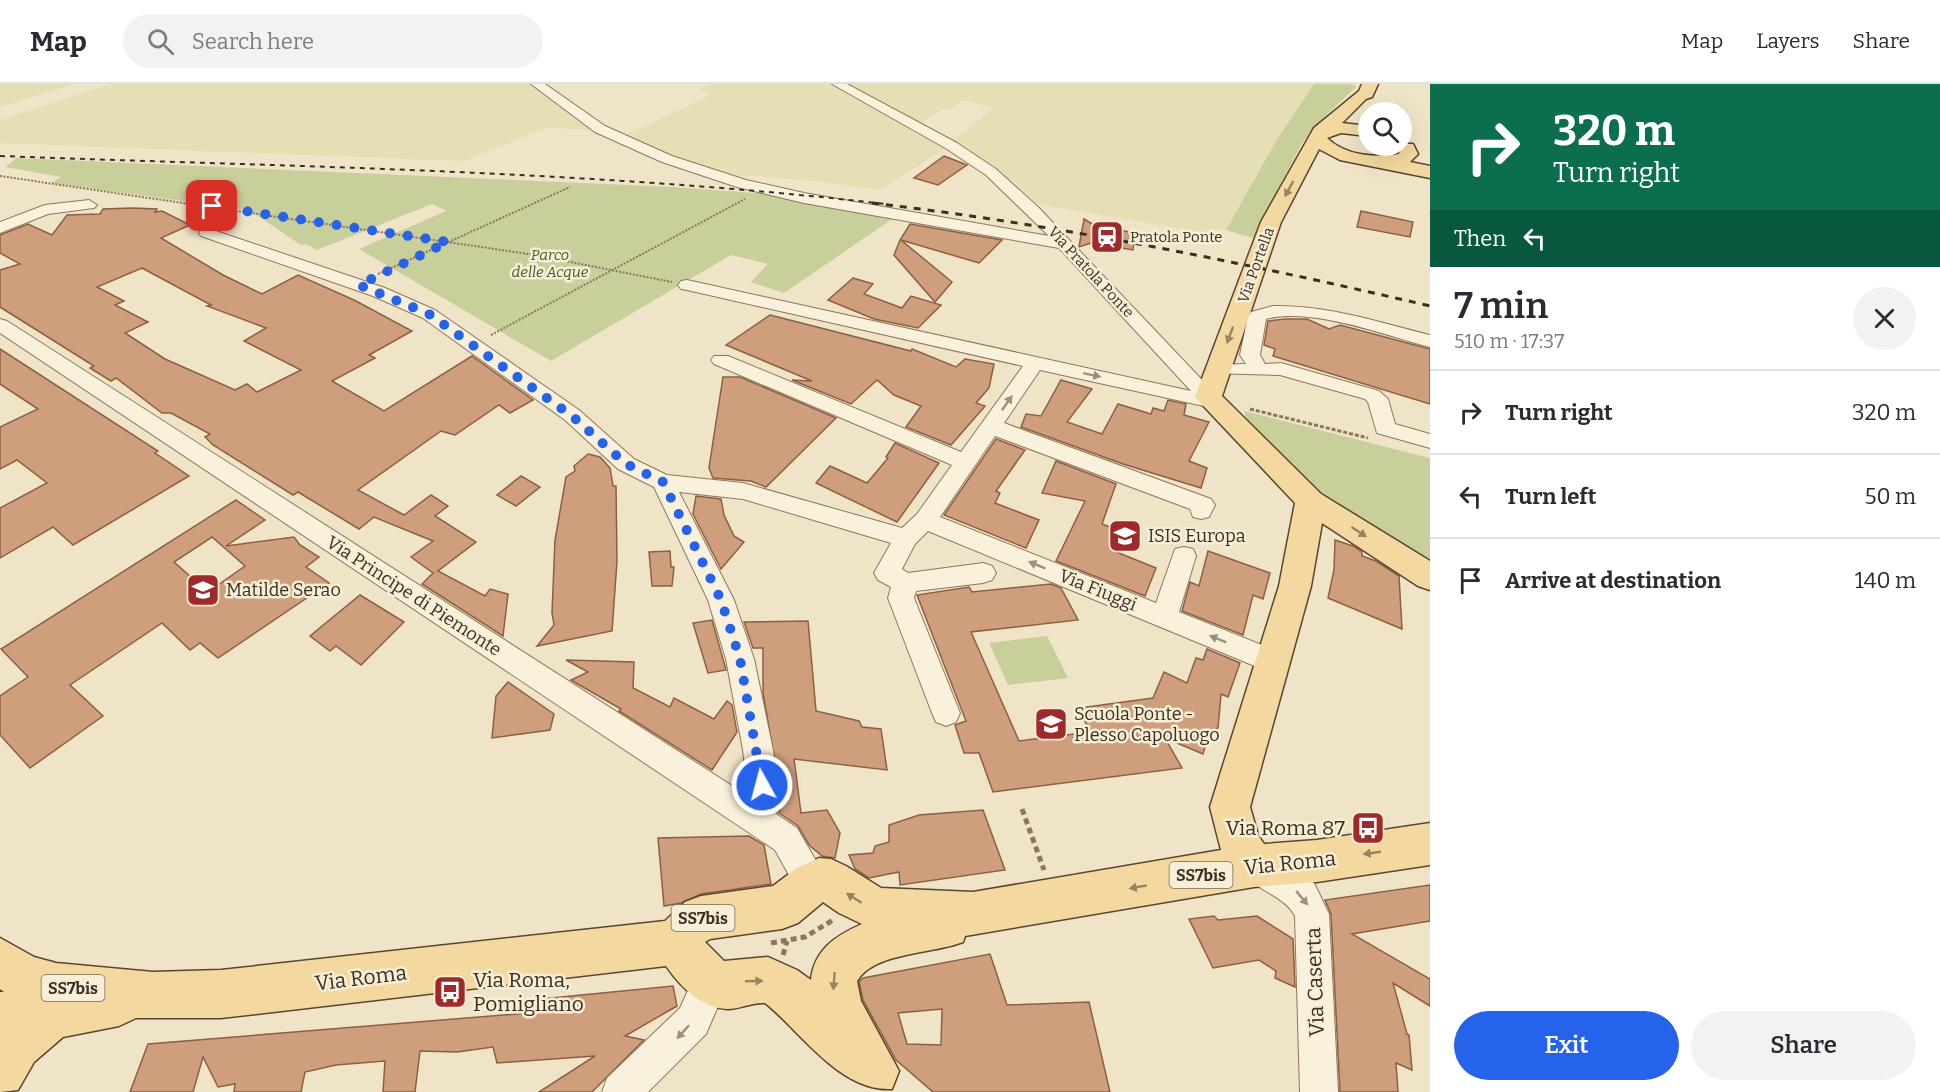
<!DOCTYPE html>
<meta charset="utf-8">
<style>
body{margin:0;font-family:Bitter,serif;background:#f2f2f3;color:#2b2b33;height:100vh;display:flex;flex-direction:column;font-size:22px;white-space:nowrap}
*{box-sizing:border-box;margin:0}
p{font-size:20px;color:#7c7c81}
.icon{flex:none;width:33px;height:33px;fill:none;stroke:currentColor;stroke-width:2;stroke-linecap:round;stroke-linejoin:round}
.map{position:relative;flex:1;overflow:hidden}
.side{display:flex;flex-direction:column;background:#fff;width:510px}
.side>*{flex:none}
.banner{background:#0b6e4f;color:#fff;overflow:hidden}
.tools{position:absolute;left:1358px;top:18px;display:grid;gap:12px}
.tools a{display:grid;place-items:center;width:54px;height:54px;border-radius:50%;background:#fff;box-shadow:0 6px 24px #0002;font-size:30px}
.pin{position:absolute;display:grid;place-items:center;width:51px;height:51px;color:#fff;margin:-26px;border-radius:12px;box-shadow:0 3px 9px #0006}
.me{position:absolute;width:66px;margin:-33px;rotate:353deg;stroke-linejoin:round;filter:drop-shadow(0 0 4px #0008)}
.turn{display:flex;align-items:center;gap:21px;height:126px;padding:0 24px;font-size:27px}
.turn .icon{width:78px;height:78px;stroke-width:2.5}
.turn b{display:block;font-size:42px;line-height:51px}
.then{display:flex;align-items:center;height:57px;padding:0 24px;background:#0003;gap:12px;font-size:22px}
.round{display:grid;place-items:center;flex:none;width:63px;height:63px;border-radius:32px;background:#f2f2f3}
.summary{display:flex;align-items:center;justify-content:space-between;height:102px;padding:0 24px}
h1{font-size:36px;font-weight:600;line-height:45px}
.cta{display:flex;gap:12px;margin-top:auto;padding:12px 24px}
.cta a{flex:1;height:69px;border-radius:36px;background:#2563eb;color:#fff;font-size:24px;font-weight:600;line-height:69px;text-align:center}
.cta a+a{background:#f2f2f3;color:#2b2b33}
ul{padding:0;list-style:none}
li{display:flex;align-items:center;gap:18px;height:84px;padding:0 24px;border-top:2px solid #e1e1e2}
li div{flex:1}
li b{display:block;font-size:22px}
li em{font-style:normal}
header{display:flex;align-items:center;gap:36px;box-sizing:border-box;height:84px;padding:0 30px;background:#fff;border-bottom:2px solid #e1e1e2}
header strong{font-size:28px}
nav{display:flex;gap:33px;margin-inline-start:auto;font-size:21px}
.search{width:420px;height:54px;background:#f2f2f3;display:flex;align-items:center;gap:15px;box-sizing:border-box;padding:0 21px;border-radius:33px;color:#7c7c81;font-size:22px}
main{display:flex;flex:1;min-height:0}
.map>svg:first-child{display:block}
</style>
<header>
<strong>Map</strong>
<div class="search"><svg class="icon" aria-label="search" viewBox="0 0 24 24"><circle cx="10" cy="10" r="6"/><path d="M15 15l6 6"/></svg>Search here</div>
<nav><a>Map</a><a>Layers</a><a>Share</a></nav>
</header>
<main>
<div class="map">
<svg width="1430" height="1008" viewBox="0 0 1430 1008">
<rect width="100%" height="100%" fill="#f0e4c8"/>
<!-- farmland -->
<g fill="#e6deb5">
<path d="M0 0H74L0 23Z"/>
<path d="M110 0H531L595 46 546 44 464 77 0 59V36Z"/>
<path d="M711 0H830L945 65 880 106 815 97 716 89 630 55 632 52 627 50 711 11 697 6Z"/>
<path d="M845 0H1314L1276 57 1226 146 1218 144 1212 150 1037 120 1016 99 952 57 994 24 962 16 949 26 942 25 921 40Z"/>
</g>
<!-- green -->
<g fill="#c9cf9b">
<path d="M1314 0H1351L1357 2 1314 43 1302 59 1253 154 1226 146 1276 57Z"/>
<path d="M17 74 674 103 766 110 898 131 784 209 751 198 768 180 731 171 551 277 359 165 446 127 432 120 317 166 306 160 301 161 249 126 51 99 61 93 5 83Z"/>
<path d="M1244 327 1430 374V483L1309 400 1247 337Z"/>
<path d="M1047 552 1068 594 1008 601 989 559Z"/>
</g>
<!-- building -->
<g fill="#cf9f7d" stroke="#8d5f41" stroke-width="1.5" fill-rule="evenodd">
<path d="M944 72 967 81 938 101 914 94Z"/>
<path d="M133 124 157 125 155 128 162 127 190 141 161 154 223 191 262 210 298 191 354 216 412 247 369 271 375 274 332 297 384 327 472 272 533 316 510 329 499 321 455 351 441 347 358 406 404 431 431 411 448 422 435 432 476 458 438 487 485 512 490 505 508 510 503 552 422 500 433 489 411 473 433 457 374 433 359 445 298 408 293 411 213 361 205 353 210 350 171 329H162L116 294 111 297 90 284 94 282 0 223V186L20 180 0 169V151L28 140 52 151 67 131 100 130 103 125ZM142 184 211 221 207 222 266 244 244 257 301 286 257 308 247 300 235 306 165 275 125 249 148 238 115 221 124 217 97 203Z"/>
<path d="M1361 127 1413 138 1410 153 1357 143Z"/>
<path d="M1084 135 1094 141 1135 149 1133 166 1091 159 1079 163Z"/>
<path d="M910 140 1002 156 979 179 901 156 952 198 935 218 894 171 900 156Z"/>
<path d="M853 194 873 200 864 210 902 224 911 212 941 221 918 244 874 235 828 216Z"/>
<path d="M770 231 911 267 912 265 956 283 965 275 994 280 989 304 976 319 985 322 951 361 906 343 921 322 894 311 877 296 851 320 792 296 812 297 726 261Z"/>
<path d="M1285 235H1307L1329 245 1340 241 1430 265V320L1273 272 1275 265 1264 261 1268 237Z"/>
<path d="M0 265 158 367 155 369 189 392 73 461 53 443 0 474V424L47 399 17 376 0 385V343L38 325 0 300Z"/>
<path d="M723 293H740L836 334 766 403 751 397 713 394 709 384Z"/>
<path d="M1061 296 1092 305 1067 338 1102 350 1118 320 1151 330 1153 324 1164 327 1168 316 1186 320 1184 331 1209 338 1189 377 1207 384 1201 404 1123 380 1021 343 1026 330 1041 332Z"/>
<path d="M996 355 1025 366 996 407 1000 409 995 419 1039 436 1026 464 944 431Z"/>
<path d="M895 359 939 379 897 438 816 399 830 382 867 399 888 374 886 373Z"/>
<path d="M588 370 600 373 610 384 613 402H616L617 477 612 547 537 562 554 541 552 529 555 456 566 393 575 387 574 382Z"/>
<path d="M1056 377 1116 400 1102 440 1122 448 1114 467 1156 484 1145 512 1056 477 1085 417 1042 409Z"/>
<path d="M521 392 540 403 516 422 497 411Z"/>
<path d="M696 412 721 415 724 431 734 452 744 458 721 485 693 430Z"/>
<path d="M236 416 265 436 226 462 294 453 300 461 319 473 306 483 329 499 218 574 200 559 190 566 162 539 70 601 103 632 30 684 0 651V612L28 593 1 565ZM212 453 245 482 208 508 174 478Z"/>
<path d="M1335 456 1353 462 1362 468V472L1376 477 1399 492 1402 545 1328 514 1334 486Z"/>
<path d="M670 467 671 483H674L672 502H652L649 468Z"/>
<path d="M1208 467 1270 489 1263 515 1253 511 1243 551 1182 527 1190 498 1199 502Z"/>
<path d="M1051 500 1061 504 1078 536 971 548 1019 657 1090 648 1079 624 1153 614 1164 588 1187 599 1196 574 1203 576 1207 565 1240 579 1228 613 1221 610 1218 644 1209 648 1203 670 1165 654 1182 684 993 708 979 669H964L955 641 966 637 917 511 969 503 972 508Z"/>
<path d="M360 511 404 538 361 581 336 562 330 567 310 552Z"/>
<path d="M712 536 726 586 708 589 693 539Z"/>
<path d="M808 537 816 627 859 637 862 643 881 645 887 686 794 675 801 729 827 726 840 749 835 774 822 772 809 761 798 742 779 729 782 719 763 609V564H753L744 538Z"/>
<path d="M566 576 634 578 633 604 670 623 674 614 714 635 727 617 732 621 737 648 712 686 619 627 621 625 571 596 588 588Z"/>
<path d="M508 598 554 630 550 646 492 654 496 612Z"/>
<path d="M983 726 1005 786 900 801 899 788 869 794 855 785 849 771 873 769 875 762 889 758V741L919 731Z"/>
<path d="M749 752 764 761 771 800 701 810 681 819 664 822 658 754Z"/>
<path d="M1430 801V837L1352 850 1430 895V922L1393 899 1407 950 1409 951 1412 986 1396 979 1398 1008H1340L1331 830 1325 816Z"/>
<path d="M1214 832 1218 836 1257 832 1293 855 1295 903 1275 894 1276 887 1259 876 1213 884 1189 835Z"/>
<path d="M990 870 1007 921 1089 918 1110 1008H933L896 976 863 916 859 898 863 894ZM942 925 941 961 907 960 898 929Z"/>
<path d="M673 902 677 922 625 952 644 956 592 1008H539L595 972 497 979 493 963 457 968 420 967 415 1008H383L385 977 336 981 305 988 301 1008H234L235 1000 218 1003 203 973 193 1008H130L148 960 528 929 531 916Z"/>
</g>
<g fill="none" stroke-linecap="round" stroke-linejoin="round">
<defs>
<g id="minor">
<path d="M531 0H545L605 42 672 72 746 96 804 109 1049 152 986 91 947 65 832 0H847L957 59 996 85 1038 123 1223 318 1220 323 1213 324 1040 286 1004 339 1211 415 1215 421 1209 433 1201 435 1193 433 1190 425 995 352 940 433 1156 519 1175 465 1184 463 1193 465 1196 472 1179 528 1282 569 1286 577 1282 585 1272 588 1262 585 928 447 915 460 902 485 908 489 983 479 992 482 996 489 992 496 983 499 916 507 914 514 960 629 956 638 946 642 936 638 932 629 888 514 891 503 878 496 874 489 891 459 743 415 679 408 734 516 754 575 773 666 780 719 776 730 797 744 829 799 824 811 812 816 800 811 775 766 0 249V235L7 237 748 712 743 666 726 575 708 516 654 403 618 385 565 336 423 234 373 212 201 152 199 149 201 146H213L385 204 435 226 579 326 634 375 667 391 743 399 902 444 917 430 952 381 714 280 711 276 714 272H728L961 368 1023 282 687 206 681 205 678 201 681 197 687 196 1191 307 1059 164 804 119 737 103 662 78 595 48Z"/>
<path d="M89 116 97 121 94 124 48 130 0 149V138L45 121Z"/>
<path d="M1273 222C1327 221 1378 238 1430 251V263C1383 251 1313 223 1266 235L1260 271 1265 280 1281 279 1379 307 1388 315 1395 340 1430 350V364L1377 349 1368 318 1365 315 1280 291 1211 289 1208 285 1211 281 1246 280 1240 271 1248 232 1251 228Z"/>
<path d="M1257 767 1314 799 1329 830 1338 1008H1300L1295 832C1283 809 1251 807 1241 783L1245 771Z"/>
<path d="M711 879 724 884 729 897 706 950 648 1008H602L607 994 680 924 698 884Z"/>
</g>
<path id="major" d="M1362 0H1378L1372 13 1366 15 1342 39 1368 42V52L1341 49 1327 54C1346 72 1375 74 1399 70L1401 60H1413L1418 70 1410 78 1430 82V94L1340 76 1319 65 1281 138 1222 312 1321 410 1430 477V506L1418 502 1322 439 1311 502 1250 723 1258 751 1264 760 1317 756 1430 739V781L1317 798 1254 803 965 852 963 858C933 870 874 868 857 897L861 917 899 987 892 1005C839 1008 799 945 765 919 752 918 740 925 727 925 701 924 680 902 666 882L221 934H136L119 942 63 953 34 978 18 1006 0 1008V908H4L0 905V854L34 873 56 879 153 888 221 886 665 837 685 818 701 812 773 802 797 784 819 774 831 775 846 782 881 804 973 808 1221 766 1210 723 1279 502 1295 419 1195 313 1261 138 1314 44 1359 7ZM823 818 839 829 862 840C835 852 814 866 811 896L797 886 768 873 724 877 705 858 710 855 782 845 798 839Z"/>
</defs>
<!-- minor casing -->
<use href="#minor" stroke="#8d765c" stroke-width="2"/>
<!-- major casing -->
<use href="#major" stroke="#5b4430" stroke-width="3"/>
<!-- path-far2 -->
<g stroke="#8d765c" stroke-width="2" stroke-dasharray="2 1.5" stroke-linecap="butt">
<path d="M0 92 535 171 672 198"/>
<path d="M378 190 570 103"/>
<path d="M491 251 745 115"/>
</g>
<!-- path-far1 -->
<path stroke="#8d765c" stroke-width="3" stroke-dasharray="4 2" stroke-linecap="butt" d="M1250 325 1368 354"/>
<!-- path -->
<g stroke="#8d765c" stroke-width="5" stroke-dasharray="6 4" stroke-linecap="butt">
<path d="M1022 725 1044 786"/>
<path d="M771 859 805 853 833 836"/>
<path d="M783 871 787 857"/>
</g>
<!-- minor -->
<use href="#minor" fill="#faf1dc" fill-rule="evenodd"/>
<!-- major -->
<use href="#major" fill="#f3d9a0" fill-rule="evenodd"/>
<!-- rail-far1 -->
<path stroke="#3d2e20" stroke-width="2" stroke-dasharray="5 5" stroke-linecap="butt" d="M0 72C295 83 591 86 885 120"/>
<!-- rail -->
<path stroke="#3d2e20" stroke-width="3" stroke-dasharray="7 7" stroke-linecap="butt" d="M872 119C1060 141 1246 179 1430 222"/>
</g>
<!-- one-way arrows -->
<defs><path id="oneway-solid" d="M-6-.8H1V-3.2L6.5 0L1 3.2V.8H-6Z" transform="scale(1.5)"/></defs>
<g fill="#988460">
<use href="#oneway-solid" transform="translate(1289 105) rotate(118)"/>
<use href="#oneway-solid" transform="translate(1230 251) rotate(110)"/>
<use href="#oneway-solid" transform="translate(1359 448) rotate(33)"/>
<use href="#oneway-solid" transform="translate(1372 769) rotate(172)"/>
<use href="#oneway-solid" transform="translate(1138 803) rotate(170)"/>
<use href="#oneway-solid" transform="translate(854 814) rotate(-148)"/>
<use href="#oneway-solid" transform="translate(754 897) rotate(-2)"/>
<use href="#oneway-solid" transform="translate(834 897) rotate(94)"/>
</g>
<g fill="#9c907e">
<use href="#oneway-solid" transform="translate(1092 291) rotate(12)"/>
<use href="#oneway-solid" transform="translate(1007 319) rotate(-55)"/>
<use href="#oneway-solid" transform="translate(1037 481) rotate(-158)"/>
<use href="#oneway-solid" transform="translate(1218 555) rotate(-158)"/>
<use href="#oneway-solid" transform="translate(1302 814) rotate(50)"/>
<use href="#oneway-solid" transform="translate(683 948) rotate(132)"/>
</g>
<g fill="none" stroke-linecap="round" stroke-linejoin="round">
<!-- route -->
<path stroke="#2563eb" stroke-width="10" stroke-dasharray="0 18" d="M212 122 448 158 359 201 429 230 572 332 626 380 663 398 721 516 740 575 762 701"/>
</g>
<!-- icons -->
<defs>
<symbol id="station-square" viewBox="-11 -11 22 22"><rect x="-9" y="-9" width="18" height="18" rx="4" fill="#9e2a2b" stroke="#f7eed8"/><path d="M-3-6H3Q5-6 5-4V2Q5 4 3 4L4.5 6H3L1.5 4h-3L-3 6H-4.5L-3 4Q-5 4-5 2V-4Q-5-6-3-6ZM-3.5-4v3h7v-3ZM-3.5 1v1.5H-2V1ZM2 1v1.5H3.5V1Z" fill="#fff"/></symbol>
<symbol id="school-square" viewBox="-11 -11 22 22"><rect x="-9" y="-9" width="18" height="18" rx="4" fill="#9e2a2b" stroke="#f7eed8"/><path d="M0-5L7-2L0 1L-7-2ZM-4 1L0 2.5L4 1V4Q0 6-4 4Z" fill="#fff"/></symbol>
<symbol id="bus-square" viewBox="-11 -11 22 22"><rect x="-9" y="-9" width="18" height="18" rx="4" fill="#9e2a2b" stroke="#f7eed8"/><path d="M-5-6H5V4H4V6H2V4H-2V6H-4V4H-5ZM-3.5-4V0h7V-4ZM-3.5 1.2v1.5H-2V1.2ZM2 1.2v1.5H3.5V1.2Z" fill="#fff"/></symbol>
</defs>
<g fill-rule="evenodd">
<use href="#station-square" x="1088" y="134" width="38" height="38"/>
<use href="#school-square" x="1106" y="433" width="38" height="38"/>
<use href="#school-square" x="184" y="487" width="38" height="38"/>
<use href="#school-square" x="1032" y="621" width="38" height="38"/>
<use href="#bus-square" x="1349" y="725" width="38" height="38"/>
<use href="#bus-square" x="431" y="889" width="38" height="38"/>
</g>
<g text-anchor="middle" stroke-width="5" stroke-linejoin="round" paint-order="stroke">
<!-- far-poi labels -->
<g font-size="15" fill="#3d2e20" stroke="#f7eed8" text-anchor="start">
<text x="1130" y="158">Pratola Ponte</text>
</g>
<!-- far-park labels -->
<g font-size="15" font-style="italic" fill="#4d5a26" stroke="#f7eed8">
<text x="550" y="176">Parco<tspan x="550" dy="17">delle Acque</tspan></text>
</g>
<!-- far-street labels -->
<g font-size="15" fill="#3d2e20" stroke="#f7eed8">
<text transform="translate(1256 181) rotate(-70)" y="5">Via Portella</text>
<text transform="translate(1091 188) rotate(47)" y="5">Via Pratola Ponte</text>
</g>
<!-- shield labels -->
<g fill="#f7eed8" stroke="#756857" stroke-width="1.5">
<rect x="1169.5" y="778" width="63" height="26" rx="4.5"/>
<rect x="671.5" y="821" width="63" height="26" rx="4.5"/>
<rect x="41.5" y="891" width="63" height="26" rx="4.5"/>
</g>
<g font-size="16" font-weight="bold" fill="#3d2e20">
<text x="1201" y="797">SS7bis</text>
<text x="703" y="840">SS7bis</text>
<text x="73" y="910">SS7bis</text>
</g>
<!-- poi labels -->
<g font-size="18" fill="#3d2e20" stroke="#f7eed8" text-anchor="start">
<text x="1148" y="458">ISIS Europa</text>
<text x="226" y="512">Matilde Serao</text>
<text x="1074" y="636">Scuola Ponte -<tspan x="1074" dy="21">Plesso Capoluogo</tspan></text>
</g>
<!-- street labels -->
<g font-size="18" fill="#3d2e20" stroke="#f7eed8">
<text transform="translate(1098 506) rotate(22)" y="6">Via Fiuggi</text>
<text transform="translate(414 512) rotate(33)" y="6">Via Principe di Piemonte</text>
</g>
<!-- near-poi labels -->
<g font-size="21" fill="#3d2e20" stroke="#f7eed8" text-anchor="end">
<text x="1345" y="751">Via Roma 87</text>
<text x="473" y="903" text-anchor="start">Via Roma,<tspan x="473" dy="24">Pomigliano</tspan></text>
</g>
<!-- near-street labels -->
<g font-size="21" fill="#3d2e20" stroke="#f7eed8">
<text transform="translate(1290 779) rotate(-6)" y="7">Via Roma</text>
<text transform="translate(361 894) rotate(-7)" y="7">Via Roma</text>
<text transform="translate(1315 898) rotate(-92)" y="7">Via Caserta</text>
</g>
</g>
</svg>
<div class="tools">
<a><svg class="icon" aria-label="search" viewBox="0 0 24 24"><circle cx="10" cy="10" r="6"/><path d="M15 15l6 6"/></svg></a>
</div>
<div class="pin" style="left:212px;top:122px;background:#d93025"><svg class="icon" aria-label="arrive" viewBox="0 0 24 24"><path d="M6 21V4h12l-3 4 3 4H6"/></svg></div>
<svg class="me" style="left:762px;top:701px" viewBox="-20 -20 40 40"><circle r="17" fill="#2563eb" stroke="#fff" stroke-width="3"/><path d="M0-11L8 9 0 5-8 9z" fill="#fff"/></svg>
</div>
<section class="side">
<div class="banner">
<div class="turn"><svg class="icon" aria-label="right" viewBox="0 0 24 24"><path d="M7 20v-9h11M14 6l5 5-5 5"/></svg><div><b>320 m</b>Turn right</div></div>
<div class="then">Then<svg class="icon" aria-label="left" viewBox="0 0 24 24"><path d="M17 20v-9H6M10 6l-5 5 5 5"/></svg></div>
</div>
<div class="summary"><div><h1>7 min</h1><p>510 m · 17:37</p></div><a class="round"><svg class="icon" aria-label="close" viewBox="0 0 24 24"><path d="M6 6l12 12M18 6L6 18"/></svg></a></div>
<ul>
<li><svg class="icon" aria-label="right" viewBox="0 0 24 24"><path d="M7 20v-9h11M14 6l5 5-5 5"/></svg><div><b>Turn right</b></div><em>320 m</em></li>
<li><svg class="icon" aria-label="left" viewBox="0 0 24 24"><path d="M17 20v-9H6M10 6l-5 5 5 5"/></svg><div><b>Turn left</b></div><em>50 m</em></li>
<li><svg class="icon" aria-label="arrive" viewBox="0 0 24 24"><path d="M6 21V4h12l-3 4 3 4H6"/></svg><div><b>Arrive at destination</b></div><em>140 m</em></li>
</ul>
<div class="cta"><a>Exit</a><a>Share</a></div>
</section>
</main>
